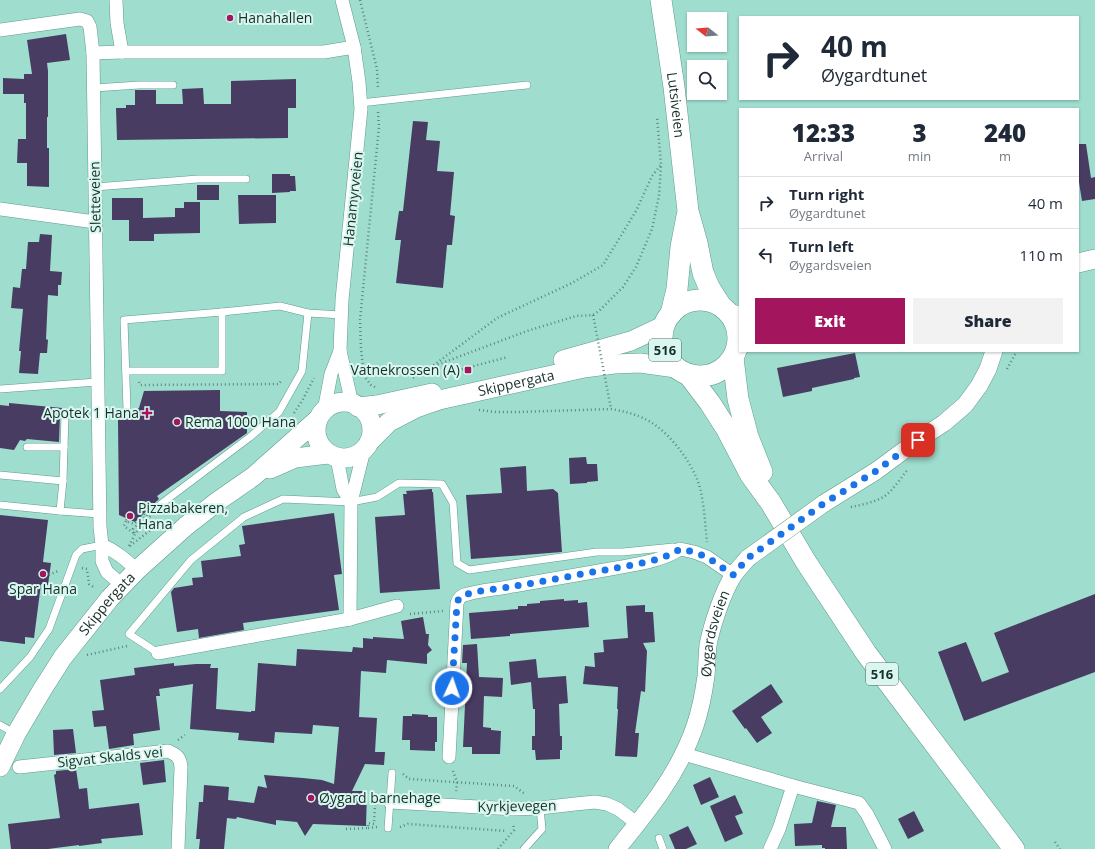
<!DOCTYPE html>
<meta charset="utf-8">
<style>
body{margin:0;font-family:"Open Sans",sans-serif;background:#f2f2f3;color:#1f2937;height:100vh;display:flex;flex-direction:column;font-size:15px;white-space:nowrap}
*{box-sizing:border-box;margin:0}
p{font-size:13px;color:#747a83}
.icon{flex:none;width:22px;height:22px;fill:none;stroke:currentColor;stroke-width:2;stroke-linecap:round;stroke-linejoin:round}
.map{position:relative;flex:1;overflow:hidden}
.details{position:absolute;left:739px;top:108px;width:340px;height:244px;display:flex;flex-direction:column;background:#fff;border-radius:0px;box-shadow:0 1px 3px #0004}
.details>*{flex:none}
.top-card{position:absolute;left:739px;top:16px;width:340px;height:84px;border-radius:0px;box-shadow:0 1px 3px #0004;background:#fff;color:#1f2937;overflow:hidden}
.needle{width:26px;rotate:287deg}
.tools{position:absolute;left:687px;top:12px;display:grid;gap:8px}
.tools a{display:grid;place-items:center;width:40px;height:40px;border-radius:0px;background:#fff;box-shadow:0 1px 3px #0004;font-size:20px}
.pin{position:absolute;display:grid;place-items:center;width:34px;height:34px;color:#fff;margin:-17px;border-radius:8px;box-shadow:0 2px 6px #0006}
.me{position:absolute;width:44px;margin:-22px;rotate:3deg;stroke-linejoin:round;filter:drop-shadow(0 0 3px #0008)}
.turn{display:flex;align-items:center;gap:14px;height:84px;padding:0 16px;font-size:18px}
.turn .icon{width:52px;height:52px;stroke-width:2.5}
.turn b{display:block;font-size:28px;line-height:34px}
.eta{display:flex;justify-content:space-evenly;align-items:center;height:68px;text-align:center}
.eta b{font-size:24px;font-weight:800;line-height:28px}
.primary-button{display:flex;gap:8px;margin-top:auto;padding:8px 16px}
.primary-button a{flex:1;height:46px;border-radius:0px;background:#a3165d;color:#fff;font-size:16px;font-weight:800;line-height:46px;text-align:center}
.primary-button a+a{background:#f2f2f3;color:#1f2937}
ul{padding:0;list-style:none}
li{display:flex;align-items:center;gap:12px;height:52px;padding:0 16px;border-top:1px solid #e0e1e3}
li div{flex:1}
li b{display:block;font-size:15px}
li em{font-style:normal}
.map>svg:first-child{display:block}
</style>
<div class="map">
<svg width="1095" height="849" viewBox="0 0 1095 849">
<rect width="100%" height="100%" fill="#9fddce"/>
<!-- building -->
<g fill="#483c63">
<path d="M66 34 70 60 47 63 48 71V117H47V148H49V187L27 186V163H17L18 139H26V103H24V94H3V78L24 79V74H32L27 40Z"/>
<path d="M296 79V108H288V138L117 140 116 108H126V105H135V90H156V104H183L182 89 203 88 204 104H231V81Z"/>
<path d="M413 121 428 122 426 140 440 141 437 171 454 172 450 215 455 216 452 245H447L443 288 396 283 401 240H395L397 225 399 211H403Z"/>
<path d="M1078 144H1086L1091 178 1095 177V199L1082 201 1078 176Z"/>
<path d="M272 174H290V176H295L296 191H290V192L272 193Z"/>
<rect x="197" y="185" width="22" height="15"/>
<path d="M238 195H276V223L239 224Z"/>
<path d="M112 198H143V218L175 217V208H184V202H200V233L154 234V241H129V220H112Z"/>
<path d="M40 234 52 235 50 271 62 272 61 285H58V296L48 295 46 339 48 340 47 353H40L38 374 19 373 21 351H19L23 309 11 308 13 287 20 288 22 269H26L28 242H39Z"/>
<path d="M855 353 860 377 854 378V379L812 388V391L783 397 777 368Z"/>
<path d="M220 390V411L247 412V433L157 496 159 499 135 522 119 515 118 420 129 414 139 408 144 391Z"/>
<path d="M9 403 62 408V411L60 415 59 442 27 439 25 441 20 440 14 450 0 448V405L9 406Z"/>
<path d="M586 457 587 464H597L598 481 587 482V483L570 484 569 458Z"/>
<path d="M526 466 527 491 553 489 558 493 562 552 471 559 466 495 502 493 500 468Z"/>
<path d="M432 489V492H433L440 589 380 593 375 517 405 515 403 494H407L406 491Z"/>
<path d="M334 513 342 574 334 575 339 610 243 623 244 630 199 638 198 629 177 632 171 592 174 588 193 585 192 578 203 577 201 561 241 556 239 545 245 544 242 526Z"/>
<path d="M0 515 48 520 43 562 51 563 48 585 41 584 34 638 25 637V644L0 641Z"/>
<path d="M1095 594V672L964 721 938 652 966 642 982 682 1009 672 994 633Z"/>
<path d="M564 599V601L578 600V603L587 602 589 627 510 634V636L471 639 469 613 518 609V606H527V604L540 603V601Z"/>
<path d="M645 605V612H653L655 642 643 643 647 651 645 692 641 691 635 733H639L637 757 615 756 618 709H617L618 687 583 684 585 666 595 667 594 653 604 652 603 640 628 638 626 606Z"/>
<path d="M423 617 426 634H429L428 645 432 650 427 654V664L387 660 386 673 361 671 359 717 377 718 375 752H385L384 765 365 764 352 791H367L366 826 313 824 305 836 297 822 276 820V825L237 817 236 819 227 818 224 849H199L200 839H196L199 802H203L204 785 229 787 228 800 254 803 258 786 267 788 264 775 303 778 322 780 334 784 339 727 313 725 312 734 275 732 274 743 238 740 239 733 190 729 193 684 159 689 160 696H156L160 730 133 734 134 745 109 749 106 726 94 727 92 711 104 710 100 680 135 675 134 668 174 663V666L196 664H211L210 668H218L216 709 251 712V711H255L258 663 296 666 297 649 352 652 353 647 363 648V638L373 639V637L404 639 401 621Z"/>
<path d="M477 644 479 677 503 678 502 697 484 696 483 727 491 728V730L501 731 500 754H472V747H463L467 663H462L463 645Z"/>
<path d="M536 659 538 678 566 676 568 703 559 704 560 736H562V750H560V759L536 760 535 750H532V736H535V709H533L531 682 511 685 509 662Z"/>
<path d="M771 684 783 702 761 717 772 733 757 743 746 728 745 729 732 711Z"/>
<path d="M412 714 428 715V717H437V742H435V751L410 750V740H402L403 716H412Z"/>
<path d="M73 729 76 753 54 755 53 730Z"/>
<path d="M164 760 166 782 143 785 140 763Z"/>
<path d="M76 769 79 789 87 788 89 809 139 803 143 835 101 839 102 843 79 846V845L48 849H11L8 824 60 818 54 775 56 774V771Z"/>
<path d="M710 777 719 797 701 805 693 785Z"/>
<path d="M735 795 743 813 735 816 743 834 725 842 710 806Z"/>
<path d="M817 801 836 805 831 827H846L847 849H825V848H822V845L795 846 794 824 812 823Z"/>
<path d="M914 811 924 831 908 839 898 819Z"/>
<path d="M688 826 697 844 686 849H675L669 835Z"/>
</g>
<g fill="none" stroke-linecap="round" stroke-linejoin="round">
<defs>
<g id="service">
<path d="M94 88 139 85H173"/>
<path d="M360 103 527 85"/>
<path d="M95 187 198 179H246"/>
<path d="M126 371H222V312"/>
<path d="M0 389 97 382"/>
<path d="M127 410 124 320 222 312 280 306 308 313 342 315"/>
<path d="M27 447H64"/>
<path d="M0 475 63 481"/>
<path d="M161 504 250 437 279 412 302 371 308 313"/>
<path d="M0 505 60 511 99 514"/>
<path d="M60 511 63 481 65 415"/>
<path d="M158 653 129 634 191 560 244 517 283 499 351 502 377 497 399 483 442 484 453 503 457 563 469 570 597 552H623L673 547 678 548"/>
<path d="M0 689 30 657 49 629 76 555 82 549 102 545"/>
<path d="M0 725 16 734"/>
<path d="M388 828 392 773"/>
<path d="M659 838 663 849"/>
<path d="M524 849 542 829 540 808"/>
</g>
<g id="minor">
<path d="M116 0 117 23 122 52"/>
<path d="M0 30 80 19 87 21 90 27 93 53 100 527 102 545V561L107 572 122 585"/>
<path d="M93 53 122 52H324L354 47"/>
<path d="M0 209 95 222"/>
<path d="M340 351 352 404"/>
<path d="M324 411 331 374 340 351 342 300 361 109 359 82 354 47 342 0"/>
<path d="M337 458 343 489 351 502"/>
<path d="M102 545C116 551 126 560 137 570"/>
<path d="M350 619 351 502 364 450"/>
<path d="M158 653 350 619 397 606"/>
<path d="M684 754 793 786 859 803 867 814 885 849"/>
<path d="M449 757 457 603C459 597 462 595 468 594 480 590 500 589 513 586 547 580 582 574 616 568 637 564 662 561 680 549L694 552 707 557 733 575"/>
<path d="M19 767 168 751C177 755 180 757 181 767L178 849"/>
<path d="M390 802 513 809 540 808 575 804 595 802 607 804 618 809 638 824"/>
<path d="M770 849 779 829 793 786"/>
</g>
<g id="tertiary">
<path d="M823 504 876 471 918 440 944 423 965 405 979 386 988 369 994 351"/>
<path id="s1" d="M617 849C648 811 679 773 695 726 700 711 704 691 706 676 707 665 707 655 708 645 712 625 722 594 733 576 737 570 743 564 748 558"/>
</g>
<g id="secondary">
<path d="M1078 263 1095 259"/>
<path d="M730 315H740"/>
<path d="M737 347 740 346"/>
<path d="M563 360 631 341 665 325"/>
<circle cx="344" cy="430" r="28"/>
<path d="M358 407 377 405 432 393"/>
<path id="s2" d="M369 442 389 422 416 408 439 400 584 368 614 364 640 363 676 368"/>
<path d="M270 469 295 458 328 454"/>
<path id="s3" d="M0 767 16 734 42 690 63 657 110 598 137 570 186 526 218 501 254 476 318 419"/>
</g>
<g id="primary">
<path id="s4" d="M661 0 674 87 688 211 697 243 703 273 709 287 721 306"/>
<circle cx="700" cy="338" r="38"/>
<path d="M671 314 677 289 681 247 687 216"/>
<path d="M733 358 738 399 748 437 762 472"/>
<path d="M688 374 710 403 726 428 750 474 771 503 806 562 866 653 1014 849"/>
</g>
</defs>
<!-- service casing -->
<use href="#service" stroke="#5f9b8d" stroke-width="8"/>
<!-- minor casing -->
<use href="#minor" stroke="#5f9b8d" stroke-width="14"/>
<!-- tertiary casing -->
<use href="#tertiary" stroke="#5f9b8d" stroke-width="18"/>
<!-- secondary casing -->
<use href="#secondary" stroke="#5f9b8d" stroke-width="20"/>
<!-- primary casing -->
<use href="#primary" stroke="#5f9b8d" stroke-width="22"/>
<!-- path -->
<g stroke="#5c887e" stroke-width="2.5" stroke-dasharray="1 3" stroke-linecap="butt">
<path d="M360 0 377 69 378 89"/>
<path d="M434 366 527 331 576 316 593 315 599 311 623 287 636 267 652 229 659 196 661 165 657 117"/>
<path d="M430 368 459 370 508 357"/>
<path d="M1007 369 1017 351"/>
<path d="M413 378 430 368 497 318 572 283 603 265 636 211 652 176 661 165"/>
<path d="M139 382 140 385 279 384 281 381"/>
<path d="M375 387 371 385 364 376 361 349 360 320 379 127 378 112"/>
<path d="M479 410 496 412H519L611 409C622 411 632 413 643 418 666 428 687 456 697 479 704 496 705 524 707 542"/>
<path d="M294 413 302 401 314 378"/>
<path d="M851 507C862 505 875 502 885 496 894 489 901 478 908 469"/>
<path d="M126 521 124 526 135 534 133 529 147 515 145 513 134 524 126 521 127 519"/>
<path d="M129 546 135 534 153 513"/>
<path d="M130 546 162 521"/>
<path d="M82 568 87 569 89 584 95 588"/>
<path d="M49 575 58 571"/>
<path d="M410 614 443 611"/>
<path d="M87 655 127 646"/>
<path d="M178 740 185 735"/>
<path d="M453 771 457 782 456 792"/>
<path d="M403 774 409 779 514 786 525 794"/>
<path d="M400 827 408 824 507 831"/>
<path d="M368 828 377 827"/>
<path d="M346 829 368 828V823L374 824 375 804"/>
<path d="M1055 842 1060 849"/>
<path d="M498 849 514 830 513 823"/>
</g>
<!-- service -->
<use href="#service" stroke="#fff" stroke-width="7"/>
<!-- minor -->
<use href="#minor" stroke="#fff" stroke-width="13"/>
<!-- tertiary -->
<use href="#tertiary" stroke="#fff" stroke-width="17"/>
<!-- secondary -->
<use href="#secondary" stroke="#fff" stroke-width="19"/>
<!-- primary -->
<use href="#primary" stroke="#fff" stroke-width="21"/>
<defs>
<path id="tertiary-bridge" d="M748 558 823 504"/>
</defs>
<!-- tertiary-bridge casing -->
<use href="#tertiary-bridge" stroke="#5f9b8d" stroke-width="18" stroke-linecap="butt"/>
<!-- path-bridge -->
<path stroke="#5c887e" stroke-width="2.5" stroke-dasharray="1 3" stroke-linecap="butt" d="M593 315 611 409"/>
<!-- tertiary-bridge -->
<use href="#tertiary-bridge" stroke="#fff" stroke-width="17"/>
</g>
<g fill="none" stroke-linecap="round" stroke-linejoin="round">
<!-- route -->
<path stroke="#1a73e8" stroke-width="7" stroke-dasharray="0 12.6" d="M452 688 457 603C459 597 462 595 468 594 480 590 497 589 510 587 545 581 581 574 616 568 637 564 662 561 680 549L694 552 707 557 733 575 748 558 823 504 876 471 918 440"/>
</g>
<!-- markers -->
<g fill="#a3165d" stroke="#d9f7ef" stroke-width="1.5">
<circle cx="230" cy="18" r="4"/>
<rect x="464" y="366" width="8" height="8" rx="2"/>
<path d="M145 407h4v4h4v4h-4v4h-4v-4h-4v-4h4z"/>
<circle cx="177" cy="422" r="4"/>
<circle cx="130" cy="516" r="4"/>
<circle cx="43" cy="574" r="4"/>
<circle cx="311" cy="798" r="4"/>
</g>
<g text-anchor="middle" stroke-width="4" stroke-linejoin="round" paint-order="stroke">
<!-- shield labels -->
<g fill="#d9f7ef" stroke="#506b65" stroke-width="1">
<rect x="649" y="339" width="32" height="22" rx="3"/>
<rect x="866" y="663" width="32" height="22" rx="3"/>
</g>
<g font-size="13" font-weight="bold" fill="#162f2a">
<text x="665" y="355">516</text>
<text x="882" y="679">516</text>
</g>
<!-- poi labels -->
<g font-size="14" fill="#162f2a" stroke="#d9f7ef" text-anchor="start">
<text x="238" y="23">Hanahallen</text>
<text x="460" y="375" text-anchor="end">Vatnekrossen (A)</text>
<text x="139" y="418" text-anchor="end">Apotek 1 Hana</text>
<text x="185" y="427">Rema 1000 Hana</text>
<text x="138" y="513">Pizzabakeren,<tspan x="138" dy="16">Hana</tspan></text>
<text x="43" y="594" text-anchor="middle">Spar Hana</text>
<text x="319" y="803">Øygard barnehage</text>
</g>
<!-- street labels -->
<g font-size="14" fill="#162f2a" stroke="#d9f7ef">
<text dy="5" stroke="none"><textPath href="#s4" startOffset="106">Lutsiveien</textPath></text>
<text transform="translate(95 197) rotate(-91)" y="5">Sletteveien</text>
<text transform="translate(353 199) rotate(-84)" y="5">Hanamyrveien</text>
<text dy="5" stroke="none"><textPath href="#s2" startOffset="162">Skippergata</textPath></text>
<text dy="5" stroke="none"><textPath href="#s3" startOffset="196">Skippergata</textPath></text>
<text dy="5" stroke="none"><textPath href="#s1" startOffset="241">Øygardsveien</textPath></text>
<text transform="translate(110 757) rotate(-6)" y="5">Sigvat Skalds vei</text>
<text transform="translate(517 806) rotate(-1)" y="5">Kyrkjevegen</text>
</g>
</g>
</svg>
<div class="tools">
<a><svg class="needle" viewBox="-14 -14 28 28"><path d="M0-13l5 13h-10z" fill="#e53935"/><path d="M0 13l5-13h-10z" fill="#747a83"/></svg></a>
<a><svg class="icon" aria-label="search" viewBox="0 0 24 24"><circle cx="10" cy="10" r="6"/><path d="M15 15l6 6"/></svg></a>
</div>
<div class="pin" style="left:918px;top:440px;background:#d93025"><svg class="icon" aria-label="arrive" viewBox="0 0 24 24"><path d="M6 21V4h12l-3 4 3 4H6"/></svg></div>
<svg class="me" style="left:452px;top:688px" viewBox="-20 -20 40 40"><circle r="17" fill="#1a73e8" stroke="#fff" stroke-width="3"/><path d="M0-11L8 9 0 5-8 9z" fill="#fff"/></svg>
<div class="top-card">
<div class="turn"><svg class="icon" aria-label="right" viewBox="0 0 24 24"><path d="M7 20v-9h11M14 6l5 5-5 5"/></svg><div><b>40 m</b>Øygardtunet</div></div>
</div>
<section class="details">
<div class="eta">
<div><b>12:33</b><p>Arrival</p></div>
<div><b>3</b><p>min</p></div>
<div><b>240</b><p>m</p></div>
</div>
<ul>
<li><svg class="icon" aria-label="right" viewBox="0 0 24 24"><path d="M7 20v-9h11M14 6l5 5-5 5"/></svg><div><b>Turn right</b><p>Øygardtunet</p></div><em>40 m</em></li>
<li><svg class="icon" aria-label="left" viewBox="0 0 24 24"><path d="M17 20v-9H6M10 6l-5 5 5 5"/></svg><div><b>Turn left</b><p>Øygardsveien</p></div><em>110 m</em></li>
</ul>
<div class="primary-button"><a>Exit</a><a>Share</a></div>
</section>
</div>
